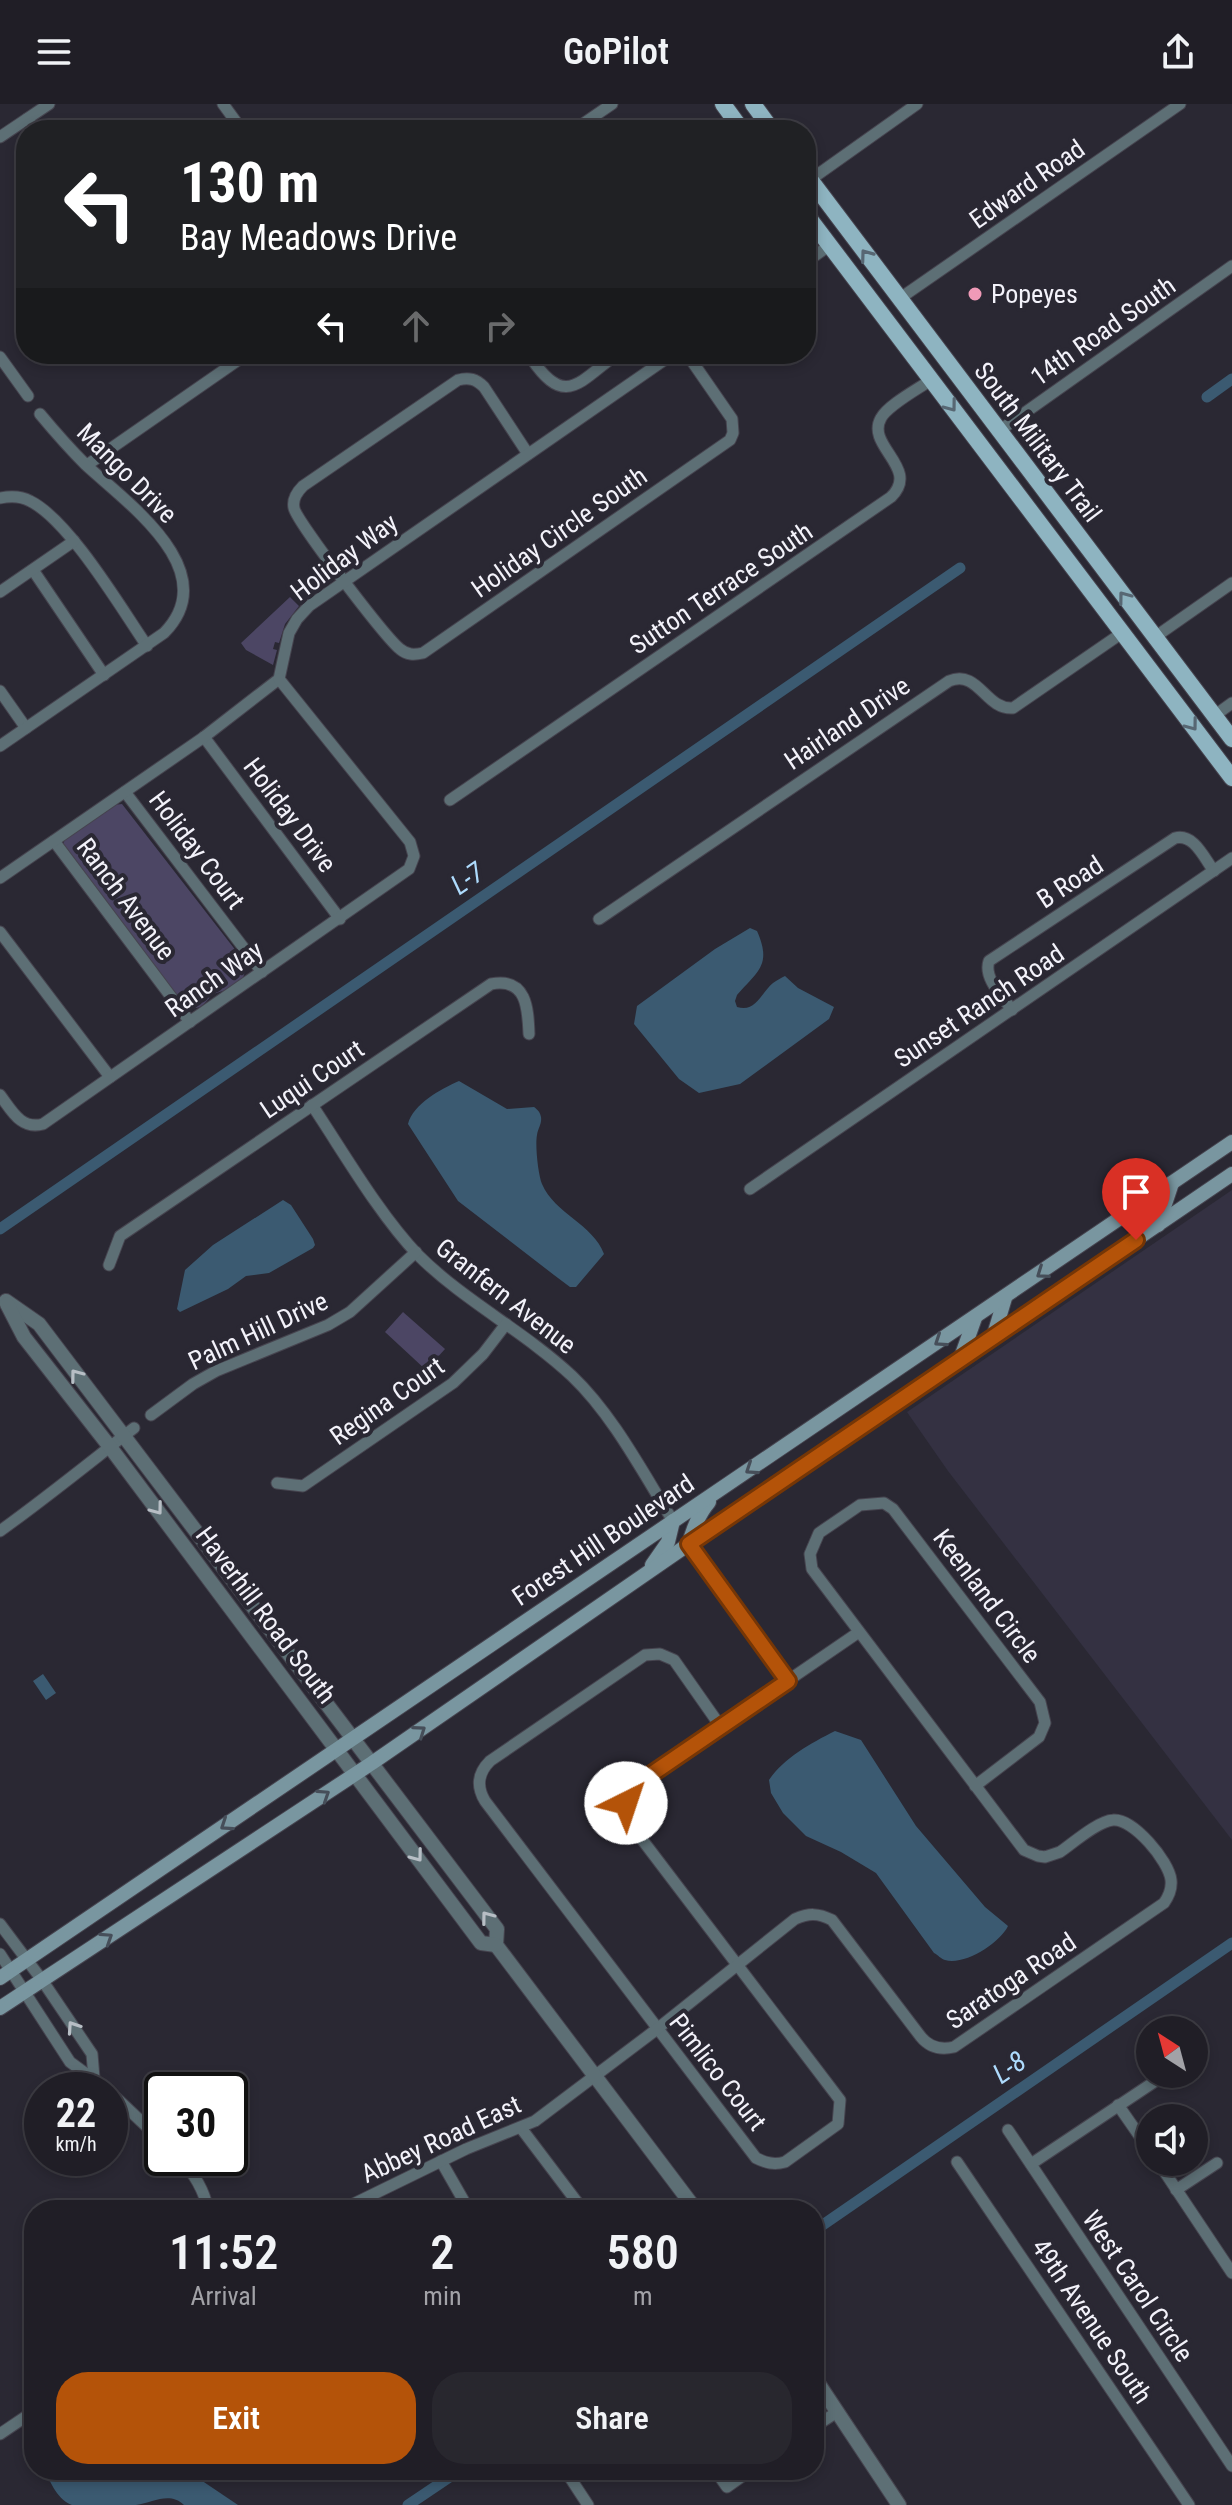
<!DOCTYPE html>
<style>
body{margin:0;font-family:"Roboto Condensed",sans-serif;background:#28272e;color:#f1f3f6;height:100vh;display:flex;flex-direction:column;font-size:30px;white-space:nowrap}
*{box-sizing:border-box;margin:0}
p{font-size:26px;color:#a2a2a7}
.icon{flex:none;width:44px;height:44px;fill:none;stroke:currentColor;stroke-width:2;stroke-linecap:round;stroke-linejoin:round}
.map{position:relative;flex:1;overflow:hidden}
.details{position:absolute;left:24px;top:2096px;width:800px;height:280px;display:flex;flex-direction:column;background:#201e26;border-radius:32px;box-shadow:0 4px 12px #0003,0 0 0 2px #3d3c43}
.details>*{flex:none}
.hud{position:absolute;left:16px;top:16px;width:800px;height:244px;border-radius:32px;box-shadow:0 4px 12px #0003,0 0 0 2px #3d3c43;background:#202124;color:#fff;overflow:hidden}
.needle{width:52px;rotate:324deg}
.controls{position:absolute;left:1136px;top:1912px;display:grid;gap:16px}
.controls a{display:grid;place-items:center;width:72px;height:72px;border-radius:50%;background:#201e26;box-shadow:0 4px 12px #0003,0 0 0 2px #3d3c43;font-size:40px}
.speed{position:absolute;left:24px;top:1968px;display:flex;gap:16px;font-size:40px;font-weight:700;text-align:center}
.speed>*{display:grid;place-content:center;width:104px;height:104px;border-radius:50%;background:#201e26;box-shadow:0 4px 12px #0003,0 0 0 2px #3d3c43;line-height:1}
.speed small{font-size:20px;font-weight:400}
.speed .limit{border:4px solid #111;border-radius:12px;background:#fff;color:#111}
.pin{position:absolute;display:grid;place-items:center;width:68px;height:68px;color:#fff;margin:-82px -34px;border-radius:50% 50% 50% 0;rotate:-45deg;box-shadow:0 0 8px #0007}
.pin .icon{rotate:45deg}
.me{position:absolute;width:88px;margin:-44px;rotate:41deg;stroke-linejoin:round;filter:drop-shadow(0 0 6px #0008)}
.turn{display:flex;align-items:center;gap:28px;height:168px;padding:0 32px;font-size:36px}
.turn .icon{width:104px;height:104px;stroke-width:2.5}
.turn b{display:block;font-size:56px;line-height:68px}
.lanes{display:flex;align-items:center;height:76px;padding:0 32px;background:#0003;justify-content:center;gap:40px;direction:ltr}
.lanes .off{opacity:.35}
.eta{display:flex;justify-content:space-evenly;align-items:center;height:136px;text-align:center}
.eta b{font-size:48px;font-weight:600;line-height:56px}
.cta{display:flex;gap:16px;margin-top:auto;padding:16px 32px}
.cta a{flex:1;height:92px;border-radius:32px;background:#b45309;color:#fff;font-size:32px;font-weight:600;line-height:92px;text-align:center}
.cta a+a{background:#28272e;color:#f1f3f6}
header{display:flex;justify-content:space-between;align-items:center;height:104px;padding:0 32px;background:#201e26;font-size:36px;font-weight:600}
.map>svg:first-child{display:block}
</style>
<header><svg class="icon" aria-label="menu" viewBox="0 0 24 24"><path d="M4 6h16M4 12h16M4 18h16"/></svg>GoPilot<svg class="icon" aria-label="share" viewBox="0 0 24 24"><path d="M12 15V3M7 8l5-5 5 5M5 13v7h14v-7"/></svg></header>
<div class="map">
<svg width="1232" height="2401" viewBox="0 0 1232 2401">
<rect width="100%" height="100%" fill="#2a2833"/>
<!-- built -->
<path fill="#343142" d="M1232 1086V1736L948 1367 907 1308Z"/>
<!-- green -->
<g fill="#4c4664">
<path d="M290 493 299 502 285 520 279 539 275 538 273 545 277 546 273 561 246 546 241 539Z"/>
<path d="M122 700 247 861 243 874 226 886 213 890C205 898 201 909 185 902L65 745 63 740 66 733 113 701Z"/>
<path d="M403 1208 445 1245 426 1266 385 1228Z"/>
</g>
<!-- water -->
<g fill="#3b5a71">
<path d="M750 824 757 827C772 861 758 867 737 891L735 897 737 903C756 909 761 889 773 879 777 876 781 874 785 872L798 884 834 903 829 915 740 980 699 989 679 975 634 920 637 902 715 845Z"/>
<path d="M459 977 507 1005 534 1003C538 1006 540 1008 541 1013 542 1020 538 1024 537 1031 535 1041 538 1070 542 1080 555 1110 593 1120 604 1150L576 1183H570L554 1171 458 1097 408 1020C413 1000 441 985 459 977Z"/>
<path d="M283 1096 291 1101 313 1135 315 1141 313 1144 269 1169 246 1172 228 1185 180 1208 177 1205 185 1166 213 1141Z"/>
<path d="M43 1570 56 1589 46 1596 33 1577Z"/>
<path d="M835 1627 861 1636 916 1722 985 1803 1008 1822C1000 1839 964 1862 945 1856 941 1855 938 1851 934 1849L876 1769 841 1748 806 1732 783 1709 771 1689 769 1676C784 1654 811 1639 835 1627Z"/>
<path d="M46 2366H186L238 2401H184C169 2387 153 2399 136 2401 124 2401 82 2401 72 2401 59 2397 49 2378 46 2366Z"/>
</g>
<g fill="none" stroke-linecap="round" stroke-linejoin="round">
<!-- canal -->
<g stroke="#3b5a71" stroke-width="11">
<path d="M1207 293 1232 275"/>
<path d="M0 1125 960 464"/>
<path d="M814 2127 1232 1839"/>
<path d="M408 2401 460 2366"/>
</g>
<defs>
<g id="minor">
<path d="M223 0 242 26"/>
<path d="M27 15 36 26"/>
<path d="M574 26 612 0"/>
<path d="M0 33 49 0"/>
<path d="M810 76 917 0"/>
<path d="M806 158 830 141"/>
<path d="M899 195 1180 0"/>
<path d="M0 253 28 292"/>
<path d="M531 254C565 304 578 279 617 250"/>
<path d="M999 327 1232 162"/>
<path d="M528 350 484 283C476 275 469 273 458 276L303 382C297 388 292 395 294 404 296 417 386 534 400 545 407 551 414 551 423 549L730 336 733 329 732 315 687 250"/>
<path d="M87 361 247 250"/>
<path d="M0 394C10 392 21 392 30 397 69 416 121 504 147 542"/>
<path d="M33 466 104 571"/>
<path d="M0 488 74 437"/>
<path d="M1155 533 1232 479"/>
<path d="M0 587 26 624"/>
<path d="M1214 612 1232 599"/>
<path d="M204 633 340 815"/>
<path d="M0 642 164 529C225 467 127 399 86 361 70 345 55 328 40 310"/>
<path d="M125 688 262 868"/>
<path d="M450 696 891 393C921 364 865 342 881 314 888 301 918 285 931 276"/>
<path d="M54 737 190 918"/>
<path d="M0 774 204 633 279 575 289 529 297 515 309 502 673 250"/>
<path d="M599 815 949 577C979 565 985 606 1013 604L1122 529"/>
<path d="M0 828 110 973"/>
<path d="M1012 906C1003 893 983 874 989 857L1175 734C1194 729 1204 754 1214 767"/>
<path d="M0 991C12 1007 21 1026 43 1020L409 765 414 752 410 738 279 575"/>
<path d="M312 1001C344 1049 379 1110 418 1151 464 1197 524 1227 572 1272 613 1311 643 1369 673 1417"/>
<path d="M750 1085 1232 754"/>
<path d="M109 1161 120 1132 491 880C527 873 528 905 529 930"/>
<path d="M151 1311 193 1280 216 1267 328 1221 350 1208 416 1148"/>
<path d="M277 1379 303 1382 453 1279 483 1250 506 1220"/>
<path d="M0 1427C46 1394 89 1359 134 1324"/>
<path d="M689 1440 788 1577"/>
<path d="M721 1623 674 1556 660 1550 645 1551 490 1657C478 1669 476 1682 485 1697L756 2054C766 2059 774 2061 785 2058L838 2020 840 1996 631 1721C623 1706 625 1693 637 1680L859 1528"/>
<path d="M0 1820 42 1876 92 1950 94 1974"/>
<path d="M0 1850 70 1958 108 1986"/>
<path d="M110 1988 162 2037"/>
<path d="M1118 2001 1150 2047"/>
<path d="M521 2024 583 2106"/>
<path d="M1008 2026 1232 2362"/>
<path d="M179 2054C194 2069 204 2085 208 2106"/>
<path d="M441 2057 469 2106"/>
<path d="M957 2058 1189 2401"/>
<path d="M1158 2058 1232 2169"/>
<path d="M1031 2060 1160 1974"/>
<path d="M1176 2086 1217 2059"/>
<path d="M341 2106 466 2045 535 2017 657 1925 795 1815C809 1809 818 1809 832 1816L921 1933C930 1944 941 1946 954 1943L1164 1799C1169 1792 1172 1785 1171 1776 1169 1757 1133 1714 1113 1716 1098 1717 1073 1739 1060 1748L1045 1753 1038 1752 1024 1746 812 1465 810 1450 819 1429 860 1401 884 1399 893 1405 1040 1598 1045 1619 1039 1633 975 1682"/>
<path d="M814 2323 837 2308"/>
<path d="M0 2330 34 2307"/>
<path d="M301 2366H320"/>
<path d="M565 2366 588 2401"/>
<path d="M715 2366 727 2383 751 2366"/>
</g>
<g id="tertiary">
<path d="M6 1197 39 1220 497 1825 496 1841 696 2106"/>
<path d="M7 1200 24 1233 110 1343 481 1839 496 1841"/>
<path d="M814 2273 899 2401"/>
</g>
<g id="secondary">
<path d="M1158 1121 1172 1079"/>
<path d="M993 1234 1005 1194"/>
<path d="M960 1256 975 1214"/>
<path d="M689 1440C693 1424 698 1411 709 1398"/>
<path d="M652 1461 668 1438 673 1417"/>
<path d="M0 1874 1232 1038"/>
<path d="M0 1904 372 1659 689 1440 1232 1070"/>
</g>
<g id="primary">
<path d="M723 0 742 26"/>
<path d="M753 0 772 26"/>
<path d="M806 70 1232 635"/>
<path d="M806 110 1232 674"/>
</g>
</defs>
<!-- minor casing -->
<use href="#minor" stroke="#46444f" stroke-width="13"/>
<!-- tertiary casing -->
<use href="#tertiary" stroke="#46444f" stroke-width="16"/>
<!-- secondary casing -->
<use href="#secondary" stroke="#46444f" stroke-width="16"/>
<!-- primary casing -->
<use href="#primary" stroke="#46444f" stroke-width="18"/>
<!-- minor -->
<use href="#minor" stroke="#5d6f75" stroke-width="11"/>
<!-- tertiary -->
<use href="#tertiary" stroke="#5d6f75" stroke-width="14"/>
<!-- secondary -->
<use href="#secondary" stroke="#7996a0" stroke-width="14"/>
<!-- primary -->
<use href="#primary" stroke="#8eb4c1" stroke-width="16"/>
</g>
<!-- one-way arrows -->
<defs><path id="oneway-chevron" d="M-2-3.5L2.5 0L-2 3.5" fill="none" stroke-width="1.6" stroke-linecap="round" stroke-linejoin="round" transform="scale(2)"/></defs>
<g stroke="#576773">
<use href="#oneway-chevron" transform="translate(866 151) rotate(-126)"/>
<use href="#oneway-chevron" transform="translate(951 302) rotate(53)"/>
<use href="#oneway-chevron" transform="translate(1124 493) rotate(-127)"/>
<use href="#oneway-chevron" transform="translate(1192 621) rotate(53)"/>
</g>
<g stroke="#464e59">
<use href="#oneway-chevron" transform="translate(1042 1169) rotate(145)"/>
<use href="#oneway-chevron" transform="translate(940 1237) rotate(146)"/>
<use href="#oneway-chevron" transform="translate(751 1365) rotate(146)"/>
<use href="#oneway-chevron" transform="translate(420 1627) rotate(-35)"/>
<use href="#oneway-chevron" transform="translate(324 1691) rotate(-33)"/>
<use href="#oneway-chevron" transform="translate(226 1721) rotate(146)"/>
<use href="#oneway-chevron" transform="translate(107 1834) rotate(-33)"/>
</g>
<g stroke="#b7bec5">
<use href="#oneway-chevron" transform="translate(76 1271) rotate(-127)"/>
<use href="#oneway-chevron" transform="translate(157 1405) rotate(53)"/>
<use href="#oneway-chevron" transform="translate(417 1752) rotate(53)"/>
<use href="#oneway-chevron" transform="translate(487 1813) rotate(-127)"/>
<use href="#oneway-chevron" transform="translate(73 1923) rotate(-124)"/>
</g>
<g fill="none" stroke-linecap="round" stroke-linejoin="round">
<defs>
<path id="route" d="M626 1699 628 1692 637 1680 788 1577 689 1440 1136 1136"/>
</defs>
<!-- route casing -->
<use href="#route" stroke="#753606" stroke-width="20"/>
<!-- route -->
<use href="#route" stroke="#b45309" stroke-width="14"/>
</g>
<!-- markers -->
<circle fill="#f09ab7" stroke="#2a2833" stroke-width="3" cx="975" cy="190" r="8"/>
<g text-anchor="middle" stroke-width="8" stroke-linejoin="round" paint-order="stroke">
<!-- street labels -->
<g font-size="26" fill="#f3f2fa" stroke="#2a2833">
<text transform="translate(1027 80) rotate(-35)" y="9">Edward Road</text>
<text transform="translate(1103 227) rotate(-35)" y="9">14th Road South</text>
<text transform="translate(1038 338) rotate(53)" y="9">South Military Trail</text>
<text transform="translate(127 369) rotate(45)" y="9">Mango Drive</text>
<text transform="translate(559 428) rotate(-35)" y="9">Holiday Circle South</text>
<text transform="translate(344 453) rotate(-37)" y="9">Holiday Way</text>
<text transform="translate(721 484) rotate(-34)" y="9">Sutton Terrace South</text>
<text transform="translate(847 619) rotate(-34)" y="9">Hairland Drive</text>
<text transform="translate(290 711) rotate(53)" y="9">Holiday Drive</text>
<text transform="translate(197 746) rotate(53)" y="9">Holiday Court</text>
<text transform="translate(1070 778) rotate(-33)" y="9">B Road</text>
<text transform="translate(126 795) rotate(53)" y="9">Ranch Avenue</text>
<text transform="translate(214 875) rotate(-35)" y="9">Ranch Way</text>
<text transform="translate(979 902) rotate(-34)" y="9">Sunset Ranch Road</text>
<text transform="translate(312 975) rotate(-34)" y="9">Luqui Court</text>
<text transform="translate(506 1192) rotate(38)" y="9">Granfern Avenue</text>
<text transform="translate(258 1227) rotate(-25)" y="9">Palm Hill Drive</text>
<text transform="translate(387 1297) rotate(-35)" y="9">Regina Court</text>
<text transform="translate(603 1436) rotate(-34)" y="9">Forest Hill Boulevard</text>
<text transform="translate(987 1492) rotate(53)" y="9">Keenland Circle</text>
<text transform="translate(266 1511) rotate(53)" y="9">Haverhill Road South</text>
<text transform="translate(1011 1877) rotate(-34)" y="9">Saratoga Road</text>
<text transform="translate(718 1968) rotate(52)" y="9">Pimlico Court</text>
<text transform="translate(441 2035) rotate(-25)" y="9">Abbey Road East</text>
<text transform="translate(1138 2182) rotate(56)" y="9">West Carol Circle</text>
<text transform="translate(1092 2217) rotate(56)" y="9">49th Avenue South</text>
</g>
<!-- poi labels -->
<g font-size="26" fill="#f3f2fa" stroke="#2a2833" text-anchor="start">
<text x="991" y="199">Popeyes</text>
</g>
<!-- water labels -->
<g font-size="28" font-style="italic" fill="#aedbfd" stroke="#2a2833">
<text transform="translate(467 774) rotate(-35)" y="10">L-7</text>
<text transform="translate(1009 1963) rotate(-35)" y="10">L-8</text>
</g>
</g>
</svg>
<div class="controls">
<a><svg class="needle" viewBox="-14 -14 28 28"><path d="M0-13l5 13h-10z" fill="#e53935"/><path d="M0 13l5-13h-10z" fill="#a2a2a7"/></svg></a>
<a><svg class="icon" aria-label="sound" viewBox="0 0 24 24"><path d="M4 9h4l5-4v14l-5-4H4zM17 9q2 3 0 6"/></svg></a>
</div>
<div class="speed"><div>22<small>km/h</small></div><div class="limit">30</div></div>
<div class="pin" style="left:1136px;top:1136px;background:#d93025"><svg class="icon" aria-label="arrive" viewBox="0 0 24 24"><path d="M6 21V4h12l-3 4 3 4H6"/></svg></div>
<svg class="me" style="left:626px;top:1699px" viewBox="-20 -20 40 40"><circle r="19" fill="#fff"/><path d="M0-13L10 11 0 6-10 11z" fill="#b45309"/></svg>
<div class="hud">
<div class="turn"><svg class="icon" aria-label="left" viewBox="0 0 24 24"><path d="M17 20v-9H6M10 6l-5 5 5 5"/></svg><div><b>130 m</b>Bay Meadows Drive</div></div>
<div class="lanes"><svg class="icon" aria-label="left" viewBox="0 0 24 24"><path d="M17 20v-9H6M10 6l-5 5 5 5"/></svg><svg class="icon off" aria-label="ahead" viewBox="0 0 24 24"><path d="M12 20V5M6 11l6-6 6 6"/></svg><svg class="icon off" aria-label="right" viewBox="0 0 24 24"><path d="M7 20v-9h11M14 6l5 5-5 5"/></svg></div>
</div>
<section class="details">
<div class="eta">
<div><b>11:52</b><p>Arrival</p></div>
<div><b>2</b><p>min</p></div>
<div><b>580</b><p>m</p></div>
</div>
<div class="cta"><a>Exit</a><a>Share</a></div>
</section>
</div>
